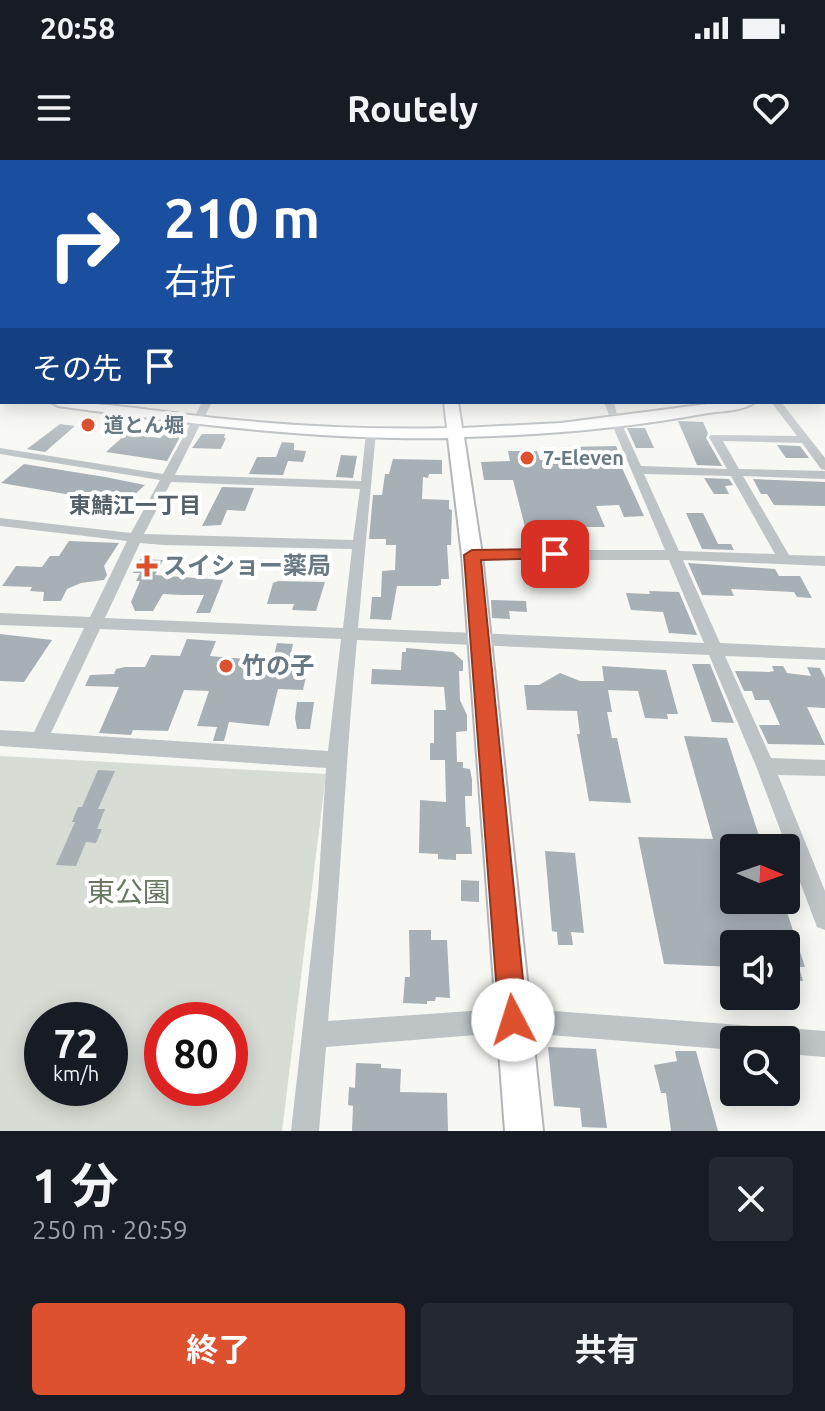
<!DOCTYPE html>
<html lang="ja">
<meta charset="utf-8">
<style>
body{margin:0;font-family:Ubuntu,"Noto Sans JP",sans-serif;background:#242831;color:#f1f3f6;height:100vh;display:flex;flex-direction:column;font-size:30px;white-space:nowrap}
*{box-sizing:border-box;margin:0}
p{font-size:26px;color:#9ea1a6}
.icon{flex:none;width:44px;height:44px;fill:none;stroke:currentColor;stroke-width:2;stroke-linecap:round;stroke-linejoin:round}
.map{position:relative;height:971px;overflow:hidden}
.side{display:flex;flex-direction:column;background:#171b24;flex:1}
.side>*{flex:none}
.guide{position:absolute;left:0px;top:0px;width:826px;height:244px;box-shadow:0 4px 20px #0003;background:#1a4fa0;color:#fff;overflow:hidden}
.needle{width:52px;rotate:92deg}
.buttons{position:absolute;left:720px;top:674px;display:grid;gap:16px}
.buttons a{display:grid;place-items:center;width:80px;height:80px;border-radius:8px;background:#171b24;box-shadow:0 4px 20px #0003;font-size:40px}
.speed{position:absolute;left:24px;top:842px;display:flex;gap:16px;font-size:40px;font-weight:700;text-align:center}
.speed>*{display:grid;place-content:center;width:104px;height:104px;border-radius:50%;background:#171b24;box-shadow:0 4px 20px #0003;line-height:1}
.speed small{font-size:20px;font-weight:400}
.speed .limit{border:12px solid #d22;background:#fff;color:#111}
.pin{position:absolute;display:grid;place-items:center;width:68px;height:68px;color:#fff;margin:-34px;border-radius:16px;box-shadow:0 4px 12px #0006}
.me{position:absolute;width:88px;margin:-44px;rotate:355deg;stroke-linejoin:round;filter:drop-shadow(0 0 6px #0008)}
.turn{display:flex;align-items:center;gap:28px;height:168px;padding:0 32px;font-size:36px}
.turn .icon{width:104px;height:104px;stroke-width:2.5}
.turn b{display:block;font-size:56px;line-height:68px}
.then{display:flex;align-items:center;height:76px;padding:0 32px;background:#0003;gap:16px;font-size:30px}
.round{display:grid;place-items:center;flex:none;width:84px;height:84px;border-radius:8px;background:#242831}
.head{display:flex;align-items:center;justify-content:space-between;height:136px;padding:0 32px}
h1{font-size:48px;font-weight:700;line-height:60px}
.button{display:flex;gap:16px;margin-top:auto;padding:16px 32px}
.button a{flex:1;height:92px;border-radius:8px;background:#dd512f;color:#fff;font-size:32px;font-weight:700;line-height:92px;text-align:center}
.button a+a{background:#242831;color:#f1f3f6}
.status{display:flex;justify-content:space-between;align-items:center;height:56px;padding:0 40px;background:#171b24;direction:ltr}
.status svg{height:22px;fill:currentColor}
header{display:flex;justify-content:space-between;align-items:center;height:104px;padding:0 32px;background:#171b24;font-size:36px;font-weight:700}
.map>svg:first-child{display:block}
</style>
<div class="status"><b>20:58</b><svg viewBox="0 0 49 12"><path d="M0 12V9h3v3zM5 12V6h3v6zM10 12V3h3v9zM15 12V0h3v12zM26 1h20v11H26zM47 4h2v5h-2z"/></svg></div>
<header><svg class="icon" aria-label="menu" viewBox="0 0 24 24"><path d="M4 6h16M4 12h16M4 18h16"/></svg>Routely<svg class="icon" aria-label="heart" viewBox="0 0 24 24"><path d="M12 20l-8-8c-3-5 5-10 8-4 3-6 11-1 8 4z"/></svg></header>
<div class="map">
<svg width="825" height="971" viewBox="0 0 825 971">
<rect width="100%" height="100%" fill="#f7f7f4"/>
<!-- green -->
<path fill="#d7dcd4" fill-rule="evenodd" d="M0 596 326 614 282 971H0ZM42 860H110V928H42ZM162 860H230V928H162Z"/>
<!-- building -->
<g fill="#a7b0b5">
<path d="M678 261 703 262 708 273 706 278 722 306 697 305Z"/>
<path d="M60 264 75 266 45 292 27 289Z"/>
<path d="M627 268H645L654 288H636Z"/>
<path d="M126 274 160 278 163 275 180 277 167 301 106 292Z"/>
<path d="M202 274H225L224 278H226L221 289 192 288Z"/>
<path d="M282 282 294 283V290L306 291 303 302 288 301 283 315 249 314 257 297H276Z"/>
<path d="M777 285 800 286 809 298H786Z"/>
<path d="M616 286 622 299H618L644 356 624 357 619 345 596 346 605 367H525L513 320H484L481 302 510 301 508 291H537L540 300H570L566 287Z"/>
<path d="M341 295 357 296 353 318 336 317Z"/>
<path d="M393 299 442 300V314H429L428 318 423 317 422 339 449 340V349L452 350 451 385H447L449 419H441V425L437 426H397L391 460 370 459 372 437H381L382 411 395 410 396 385H386V379H369L373 335H382L385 314H389Z"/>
<path d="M24 304 105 317 145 325 124 344 1 323Z"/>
<path d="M704 318 729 319 733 325 725 326 729 334H714Z"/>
<path d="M753 319 825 322V346L774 345 767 334H761Z"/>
<path d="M222 327 254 328 245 351 227 350 221 365 202 366Z"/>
<path d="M686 353H703L718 384H731L734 390 702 389Z"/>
<path d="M69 381 119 383 104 406 107 415 104 420 81 423 67 429 61 441H43L44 432 30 431 32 427 2 426 16 406 42 407 50 396H59Z"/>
<path d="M140 399 163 400 155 415 223 420 210 453H196L204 435H181L163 434 153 451H135L131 442 140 421H136L140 413H133Z"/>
<path d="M534 403 577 406 581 425H538Z"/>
<path d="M688 403 775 409 779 416H800L812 438 797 437 794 432 731 429 734 436 702 435Z"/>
<path d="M278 421 325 422 316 451 292 450 294 444H267L273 423Z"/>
<path d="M649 431 679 432 697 475 669 473 663 452 631 450 626 433 650 434Z"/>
<path d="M491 440 526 441 527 452 509 451 510 459 492 458Z"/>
<path d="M0 474 52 480 24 522 0 521Z"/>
<path d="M187 479 216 481 210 496 232 498 273 500 277 483 293 484 290 498 310 499 303 530 278 529 269 566 229 562 224 581H213L217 567 197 566 209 531 184 530 168 571 133 570 131 575 99 573 119 527 85 526 90 515 114 514 116 509 125 507H145L151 495 180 496Z"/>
<path d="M406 488 453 492 463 501V511H459L460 540 467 555V571L456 572 457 602H463V608L470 609 472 620V636H465L466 667H470L472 694H456V700L438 699V694L419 693 420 640 446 642 445 600H430V583H434V550H446L444 527 371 524 372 509 401 510 402 492H406Z"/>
<path d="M692 504H710L734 563 712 562Z"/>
<path d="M602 506 666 510 678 554H667L668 559 645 558 638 531 608 530 612 552H607L612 578H617L631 643 589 641 577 574H580L577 551 527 550 524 525H539L560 513 580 521H604Z"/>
<path d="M772 506H783L787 513 811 516 807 507 820 508 825 518V548L807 547 825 585 768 584 759 565H780L769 540H755L752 531H744L735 511 769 512 774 511Z"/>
<path d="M297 542H314L310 569H297L295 558Z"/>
<path d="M684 576 727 578 763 688H734V740H783L805 807H799L803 821 786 820V784H734V807L664 804 638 677 713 679Z"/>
<path d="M98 610 115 611 98 649H105L97 669H102L96 683 86 682 76 706 56 705 75 662H72L78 647H82Z"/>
<path d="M545 691 575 693 584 773 571 772 573 785H558L557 772 552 771Z"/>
<path d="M461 720 479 721V742L461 741Z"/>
<path d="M409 770H431V780H447L450 838 436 837 435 841H427V844L403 843 405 817H410Z"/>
<path d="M548 887 596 889 607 968 582 967 580 948 554 946Z"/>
<path d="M675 891H696L718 971H671L666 933H661L654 905 677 901Z"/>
<path d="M356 903 381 904V908L401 909 400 932 447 933 448 971H352L353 946 348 945 349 927 355 928Z"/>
</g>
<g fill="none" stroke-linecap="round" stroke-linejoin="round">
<defs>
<g id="highway">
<rect x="824" y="212" width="1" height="8"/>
<rect x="0" y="225" width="2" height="9"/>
<path d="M51 242C106 242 160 252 215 258 292 266 369 270 447 268L444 242H458L462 268 561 263 723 242H755C744 251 722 251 708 253 628 268 545 275 464 277L482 395 543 971H505L462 395 448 278C317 280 188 264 58 246Z"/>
</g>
</defs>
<!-- highway casing -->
<use href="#highway" stroke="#b2b6b9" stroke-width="4"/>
<!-- minor -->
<g fill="#bec3c6" fill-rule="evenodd">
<path d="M0 165H2V170L0 169Z"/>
<path d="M824 186 825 187V193L824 192Z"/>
<path d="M202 242H212L205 256 201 257 196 254Z"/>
<path d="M604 242H614L617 255H609Z"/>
<path d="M771 242H781L825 298V310L821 309 802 283 723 281 739 309 825 311V319L743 316 789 395 825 396V406L683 400 720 483 825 488V500L725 496 771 598 825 600V616L778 615 825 731V770L817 767 756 606 709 495 357 480C345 607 340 734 328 861L513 848 768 867 777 872 786 868 825 871V897L786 894V880H734V890L513 872 326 887 319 971H291L318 733 326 608 0 586V570L34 572 84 468 0 465V453L90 457 127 381 0 366V358L131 373 160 320 0 294V288L163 314 192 261 197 258 202 261 175 315 361 321 366 273 376 271 358 468 704 483 669 400H472L465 395 472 390H665L611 262 612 260 621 262 641 306 727 309 709 277 711 275 797 276ZM644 314 731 316 775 394 679 391ZM171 322 360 329 353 380 144 374ZM140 383 164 385 352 389 343 468 105 458ZM100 469 341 479 328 591 51 573Z"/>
</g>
<!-- highway -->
<use href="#highway" fill="#fff" fill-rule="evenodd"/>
</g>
<!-- sky -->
<linearGradient id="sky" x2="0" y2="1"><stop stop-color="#95badb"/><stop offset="0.55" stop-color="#fbfbfa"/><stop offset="1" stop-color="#fbfbfa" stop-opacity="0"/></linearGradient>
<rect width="825" height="301" fill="url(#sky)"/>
<!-- route -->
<path fill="#dd512f" stroke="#90351f" stroke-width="2" d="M555 389 560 390V398L481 400 527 860 523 870 513 874 503 870 499 860 464 395 472 390Z"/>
<!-- markers -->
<g fill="#dd512f" stroke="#fff" stroke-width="3">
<circle cx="88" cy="265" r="8"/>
<circle cx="527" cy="298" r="8"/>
<path d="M143 394h8v8h8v8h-8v8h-8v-8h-8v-8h8z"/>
<circle cx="226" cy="506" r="8"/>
</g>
<g text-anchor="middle" stroke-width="8" stroke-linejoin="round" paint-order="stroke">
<!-- far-poi labels -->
<g font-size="20" font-weight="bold" fill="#677984" stroke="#fff" text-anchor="start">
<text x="104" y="272">道とん堀</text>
<text x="543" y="305">7-Eleven</text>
</g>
<!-- far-neighbourhood labels -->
<g font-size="22" font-weight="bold" fill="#55616a" stroke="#fff">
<text x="135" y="353">東鯖江一丁目</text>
</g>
<!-- poi labels -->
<g font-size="24" font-weight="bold" fill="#677984" stroke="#fff" text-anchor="start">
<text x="163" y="414">スイショー薬局</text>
<text x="242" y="514">竹の子</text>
</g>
<!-- near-park labels -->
<g font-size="28" fill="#667762" stroke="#fff">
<text x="129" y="742">東公園</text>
</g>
</g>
</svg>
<div class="buttons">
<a><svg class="needle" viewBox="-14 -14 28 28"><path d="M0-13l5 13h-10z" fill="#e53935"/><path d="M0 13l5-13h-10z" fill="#9ea1a6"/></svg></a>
<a><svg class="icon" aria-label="sound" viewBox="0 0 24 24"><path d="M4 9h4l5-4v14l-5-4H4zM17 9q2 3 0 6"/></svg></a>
<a><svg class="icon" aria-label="search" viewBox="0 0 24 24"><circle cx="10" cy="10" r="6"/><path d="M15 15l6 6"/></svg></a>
</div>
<div class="speed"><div>72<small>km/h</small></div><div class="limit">80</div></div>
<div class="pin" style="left:555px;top:394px;background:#d93025"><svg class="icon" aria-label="arrive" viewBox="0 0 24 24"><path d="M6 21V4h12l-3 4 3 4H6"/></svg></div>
<svg class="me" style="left:513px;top:860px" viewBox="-20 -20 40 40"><circle r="19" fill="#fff"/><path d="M0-13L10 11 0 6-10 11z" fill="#dd512f"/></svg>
<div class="guide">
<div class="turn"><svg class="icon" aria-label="right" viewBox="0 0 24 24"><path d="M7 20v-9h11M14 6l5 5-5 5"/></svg><div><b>210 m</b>右折</div></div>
<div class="then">その先<svg class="icon" aria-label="arrive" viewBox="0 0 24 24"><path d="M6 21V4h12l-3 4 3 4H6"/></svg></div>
</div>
</div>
<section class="side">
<div class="head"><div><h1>1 分</h1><p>250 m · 20:59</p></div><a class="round"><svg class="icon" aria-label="close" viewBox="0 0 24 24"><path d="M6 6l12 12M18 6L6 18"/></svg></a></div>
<div class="button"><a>終了</a><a>共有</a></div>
</section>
